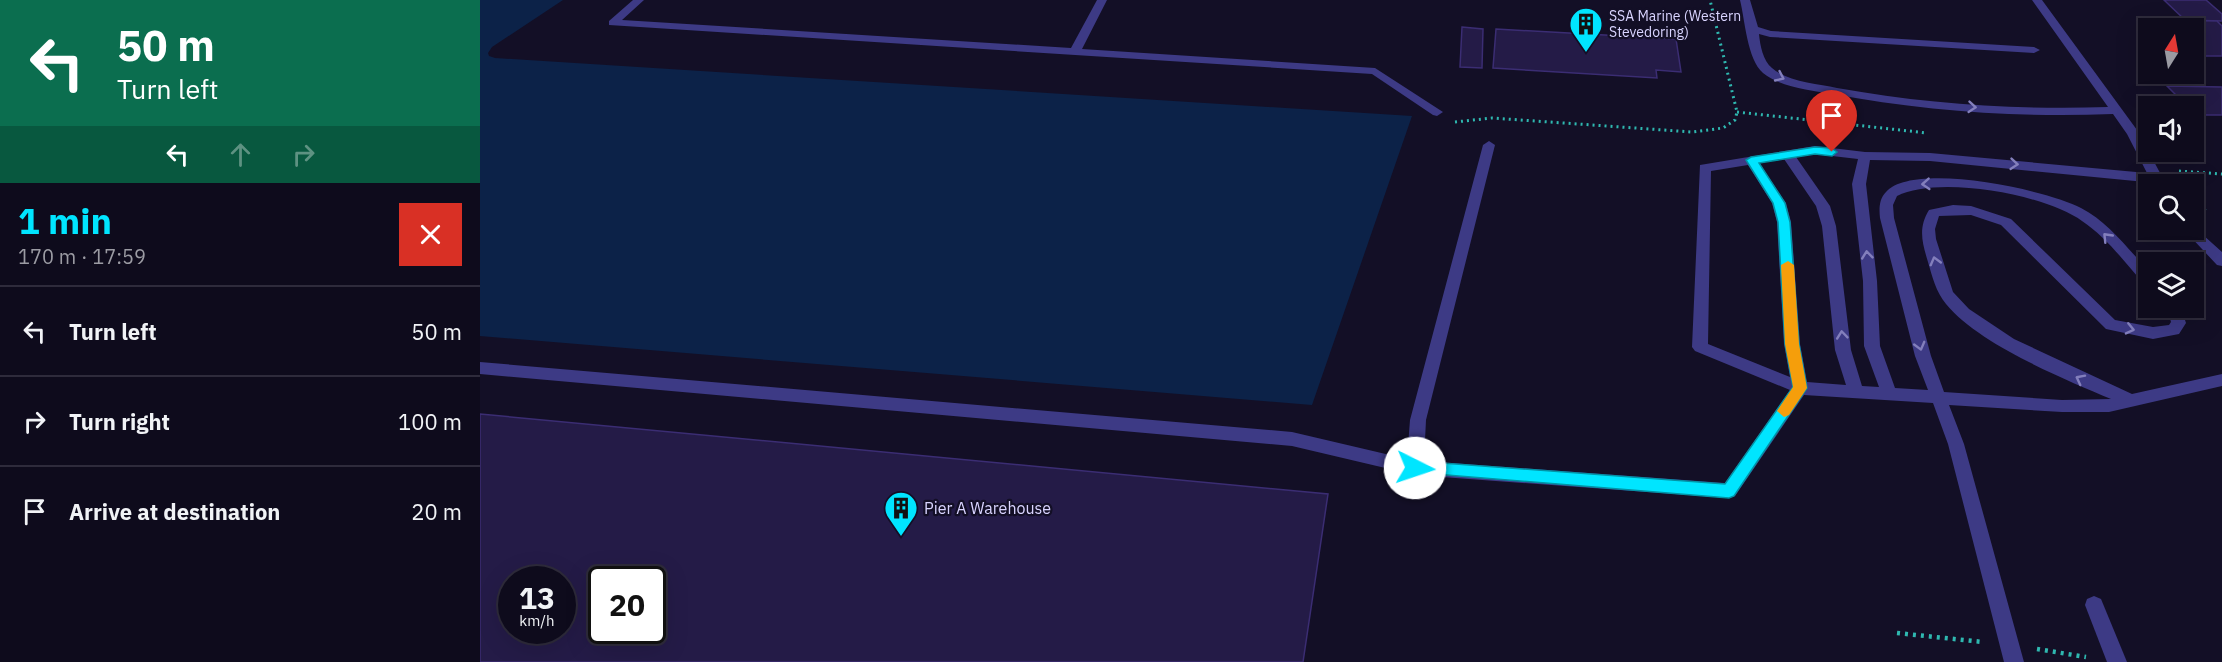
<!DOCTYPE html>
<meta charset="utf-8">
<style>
body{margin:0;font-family:"IBM Plex Sans",sans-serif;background:#1c1929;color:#f1f3f6;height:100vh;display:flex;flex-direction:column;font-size:22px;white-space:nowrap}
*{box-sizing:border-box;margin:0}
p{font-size:20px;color:#9b9ba3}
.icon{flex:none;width:33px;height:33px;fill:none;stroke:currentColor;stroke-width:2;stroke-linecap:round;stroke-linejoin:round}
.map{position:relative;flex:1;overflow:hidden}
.drawer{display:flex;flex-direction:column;background:#0e0b1c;width:480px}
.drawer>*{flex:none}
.top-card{background:#0b6e4f;color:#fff;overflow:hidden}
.needle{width:39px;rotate:11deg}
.fabs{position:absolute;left:1658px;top:18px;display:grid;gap:12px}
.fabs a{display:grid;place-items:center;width:66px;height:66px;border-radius:0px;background:#0e0b1c;box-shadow:0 6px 24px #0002,0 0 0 2px #2e2b3b;font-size:30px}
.speed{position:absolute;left:18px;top:566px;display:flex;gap:12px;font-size:30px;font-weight:700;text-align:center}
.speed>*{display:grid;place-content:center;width:78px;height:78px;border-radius:50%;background:#0e0b1c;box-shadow:0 6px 24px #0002,0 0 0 2px #2e2b3b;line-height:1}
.speed small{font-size:15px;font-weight:400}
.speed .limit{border:3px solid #111;border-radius:9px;background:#fff;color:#111}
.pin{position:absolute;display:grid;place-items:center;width:51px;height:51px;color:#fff;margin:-62px -26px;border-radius:50% 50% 50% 0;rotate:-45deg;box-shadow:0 0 6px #0007}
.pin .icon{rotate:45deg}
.me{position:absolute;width:66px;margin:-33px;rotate:94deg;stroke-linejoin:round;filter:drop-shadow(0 0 4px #0008)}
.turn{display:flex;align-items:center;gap:21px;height:126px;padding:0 18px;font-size:27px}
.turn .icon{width:78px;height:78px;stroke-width:2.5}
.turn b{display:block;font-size:42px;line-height:51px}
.lanes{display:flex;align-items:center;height:57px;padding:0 18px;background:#0003;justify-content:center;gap:30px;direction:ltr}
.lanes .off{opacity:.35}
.round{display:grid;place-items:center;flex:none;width:63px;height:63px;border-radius:0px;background:#1c1929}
.headline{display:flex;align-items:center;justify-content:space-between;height:102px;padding:0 18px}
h1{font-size:36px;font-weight:700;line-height:45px;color:#00e5ff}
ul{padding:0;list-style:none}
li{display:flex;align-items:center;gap:18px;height:90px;padding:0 18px;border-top:2px solid #2e2b3b}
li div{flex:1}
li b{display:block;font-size:22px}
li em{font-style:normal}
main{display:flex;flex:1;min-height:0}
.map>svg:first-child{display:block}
</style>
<main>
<section class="drawer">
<div class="top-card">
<div class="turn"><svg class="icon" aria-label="left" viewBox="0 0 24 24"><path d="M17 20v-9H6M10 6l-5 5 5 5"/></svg><div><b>50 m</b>Turn left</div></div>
<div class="lanes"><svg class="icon" aria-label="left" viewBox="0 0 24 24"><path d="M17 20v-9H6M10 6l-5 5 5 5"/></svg><svg class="icon off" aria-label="ahead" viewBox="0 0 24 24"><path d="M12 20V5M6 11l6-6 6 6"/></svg><svg class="icon off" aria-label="right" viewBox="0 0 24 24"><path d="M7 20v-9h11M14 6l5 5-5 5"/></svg></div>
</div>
<div class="headline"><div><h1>1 min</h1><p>170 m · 17:59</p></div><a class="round" style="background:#d93025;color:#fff"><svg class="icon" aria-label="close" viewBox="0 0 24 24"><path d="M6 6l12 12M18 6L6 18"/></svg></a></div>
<ul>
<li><svg class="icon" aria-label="left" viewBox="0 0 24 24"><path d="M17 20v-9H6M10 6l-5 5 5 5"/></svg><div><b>Turn left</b></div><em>50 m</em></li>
<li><svg class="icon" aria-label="right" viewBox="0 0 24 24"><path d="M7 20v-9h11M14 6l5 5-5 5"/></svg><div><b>Turn right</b></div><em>100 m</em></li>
<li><svg class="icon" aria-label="arrive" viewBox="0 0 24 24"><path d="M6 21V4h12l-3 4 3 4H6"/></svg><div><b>Arrive at destination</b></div><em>20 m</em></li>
</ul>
</section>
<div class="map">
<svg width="1742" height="662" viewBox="0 0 1742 662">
<rect width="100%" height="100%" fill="#130f26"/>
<!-- water -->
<path fill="#0c2248" d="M0 0H83L12 47 8 53 9 56 15 58 932 116 832 405 0 336Z"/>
<!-- building -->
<g fill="#241b47" stroke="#3b2d73" stroke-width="1.5" fill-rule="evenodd">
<path d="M1684 0H1726L1742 14V21L1705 20Z"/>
<path d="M1684 20 1737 21 1742 26V56H1720L1713 49V28H1693Z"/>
<path d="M982 27 1003 29 1002 68 980 67Z"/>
<path d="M1016 29 1196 39 1201 72 1176 70 1177 78 1013 68Z"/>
<path d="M1687 86 1742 87V115H1715L1713 106H1707Z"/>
<path d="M0 414 848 494 823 662H0ZM32 579H82V630H32ZM122 579H172V630H122Z"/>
</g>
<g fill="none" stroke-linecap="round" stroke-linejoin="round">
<!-- path-far1 -->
<g stroke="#2fb8b0" stroke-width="3" stroke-dasharray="2 4" stroke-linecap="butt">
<path d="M1257 112 1447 133"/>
<path d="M975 122 1012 118 1212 132 1243 128 1255 120 1257 112 1230 0"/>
<path d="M1699 171 1742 174"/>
<path d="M1713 195 1727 213"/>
</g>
<!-- path -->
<g stroke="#2fb8b0" stroke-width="4.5" stroke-dasharray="3 5" stroke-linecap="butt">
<path d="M1417 633 1503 642"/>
<path d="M1557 649 1606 657"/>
</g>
<!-- minor -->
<g fill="#3d3a85" fill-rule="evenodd">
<path d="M153 0H164L142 20 591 48 617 0H627L602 49 895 68 963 112 957 116 953 115 892 74 129 25V21Z"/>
<path d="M1260 0H1270L1278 27 1291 31 1554 47 1560 50 1554 53 1290 37 1279 34C1280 45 1283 61 1292 68 1308 82 1337 84 1357 88 1446 104 1537 110 1628 107L1552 0H1562L1657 130 1686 184 1450 161 1390 160 1386 184 1397 281 1400 346 1415 388 1448 390 1435 356 1400 218C1399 209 1399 199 1406 192 1434 161 1567 190 1601 208 1628 222 1647 248 1668 270V284L1663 283C1644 261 1626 237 1602 221 1565 194 1458 175 1417 196L1413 205 1414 218 1451 356 1464 392 1582 400 1631 399C1582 378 1500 345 1466 304 1456 292 1452 276 1448 262 1442 242 1438 228 1449 210L1473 205 1491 206 1531 219 1635 320 1673 327 1689 325 1691 322 1687 308H1701L1706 323 1699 334 1673 339 1626 329 1521 225 1491 215 1459 216 1455 229 1456 239 1473 292 1489 309 1534 339 1652 394 1742 374V386L1629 412H1582L1469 405 1484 444 1544 662H1524L1468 444 1453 403 1324 395 1255 496 1249 498 935 475 812 446 0 374V362L812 432 927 459 930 420 1003 145 1009 141 1015 145 946 420 944 461 1245 483 1310 390 1215 351 1212 347 1220 165 1335 146 1385 152 1450 153 1667 173 1647 134 1633 114C1539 118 1445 111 1352 94 1331 90 1300 87 1283 73 1267 59 1265 20 1260 0ZM1335 154 1378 159 1372 184 1383 281 1384 346 1399 387 1382 386 1371 350 1356 226 1350 206 1316 157ZM1304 159 1336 206 1342 226 1355 350 1366 385 1327 382 1320 344 1311 222 1306 203 1279 163ZM1268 165 1292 203 1297 222 1304 344 1310 377 1228 344 1231 171Z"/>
<path d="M1713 226 1742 252V266L1737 265 1707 233 1705 230H1713Z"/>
<path d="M1614 596 1621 599 1647 662H1627L1605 605 1607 599Z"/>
</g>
</g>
<!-- one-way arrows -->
<defs><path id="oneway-chevron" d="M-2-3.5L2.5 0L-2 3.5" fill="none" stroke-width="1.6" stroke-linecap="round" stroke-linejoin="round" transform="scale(1.5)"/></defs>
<g stroke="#837fbc">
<use href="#oneway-chevron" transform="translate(1300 77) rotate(25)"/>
<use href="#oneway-chevron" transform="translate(1492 107) rotate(5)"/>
<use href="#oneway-chevron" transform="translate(1534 164) rotate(5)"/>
<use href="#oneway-chevron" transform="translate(1446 184) rotate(176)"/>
<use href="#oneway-chevron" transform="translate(1627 237) rotate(-134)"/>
<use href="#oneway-chevron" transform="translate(1387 255) rotate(-96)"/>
<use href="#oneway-chevron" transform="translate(1455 261) rotate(-105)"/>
<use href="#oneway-chevron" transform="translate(1650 329) rotate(13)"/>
<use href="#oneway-chevron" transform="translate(1362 335) rotate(-96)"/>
<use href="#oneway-chevron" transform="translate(1440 346) rotate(75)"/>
<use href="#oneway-chevron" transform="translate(1600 379) rotate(-153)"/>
</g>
<!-- route -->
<path fill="#00e5ff" stroke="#0095a6" stroke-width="1.5" d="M1335 147 1352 148 1357 152 1352 156 1335 154 1279 163 1305 203 1310 222 1319 344 1327 388 1254 496 1249 498 930 472 928 468 935 461 1245 484 1313 387 1305 344 1298 222 1293 203 1266 160 1271 157Z"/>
<!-- slow -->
<path fill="#f59e0b" d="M1308 261 1314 265 1319 344 1327 388 1309 415 1304 417 1297 411 1313 387 1305 344 1301 265Z"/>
<!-- icons -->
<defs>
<symbol id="building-pin" viewBox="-11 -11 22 30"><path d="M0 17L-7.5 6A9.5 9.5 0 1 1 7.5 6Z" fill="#00e5ff" stroke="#130f26"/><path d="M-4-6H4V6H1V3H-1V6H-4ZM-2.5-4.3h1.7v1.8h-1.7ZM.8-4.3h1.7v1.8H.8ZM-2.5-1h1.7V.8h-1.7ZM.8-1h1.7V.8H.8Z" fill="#111"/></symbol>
</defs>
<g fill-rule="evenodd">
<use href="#building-pin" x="1087" y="5" width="38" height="52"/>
<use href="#building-pin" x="402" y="489" width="38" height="52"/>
</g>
<g text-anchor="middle" stroke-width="4.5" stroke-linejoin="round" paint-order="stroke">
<!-- far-poi labels -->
<g font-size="14" fill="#d9d4ff" stroke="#130f26" text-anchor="start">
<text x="1129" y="21">SSA Marine (Western<tspan x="1129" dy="16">Stevedoring)</tspan></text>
</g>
<!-- poi labels -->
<g font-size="16" fill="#d9d4ff" stroke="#130f26" text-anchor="start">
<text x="444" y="514">Pier A Warehouse</text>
</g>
</g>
</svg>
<div class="fabs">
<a><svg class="needle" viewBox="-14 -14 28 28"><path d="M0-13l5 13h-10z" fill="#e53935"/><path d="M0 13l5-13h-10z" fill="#9b9ba3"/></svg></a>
<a><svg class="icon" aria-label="sound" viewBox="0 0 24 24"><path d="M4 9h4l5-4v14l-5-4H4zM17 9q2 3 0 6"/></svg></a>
<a><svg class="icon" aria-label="search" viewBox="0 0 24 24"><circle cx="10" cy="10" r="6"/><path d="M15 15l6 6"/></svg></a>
<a><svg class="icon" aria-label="layers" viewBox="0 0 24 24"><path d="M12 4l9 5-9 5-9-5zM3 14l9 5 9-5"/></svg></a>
</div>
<div class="speed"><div>13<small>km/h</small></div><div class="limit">20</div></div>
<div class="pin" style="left:1352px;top:152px;background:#d93025"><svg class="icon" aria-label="arrive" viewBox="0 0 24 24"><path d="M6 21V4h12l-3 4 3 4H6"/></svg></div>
<svg class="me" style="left:935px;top:468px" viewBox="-20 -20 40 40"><circle r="19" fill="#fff"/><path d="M0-13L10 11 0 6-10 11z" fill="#00e5ff"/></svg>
</div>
</main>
